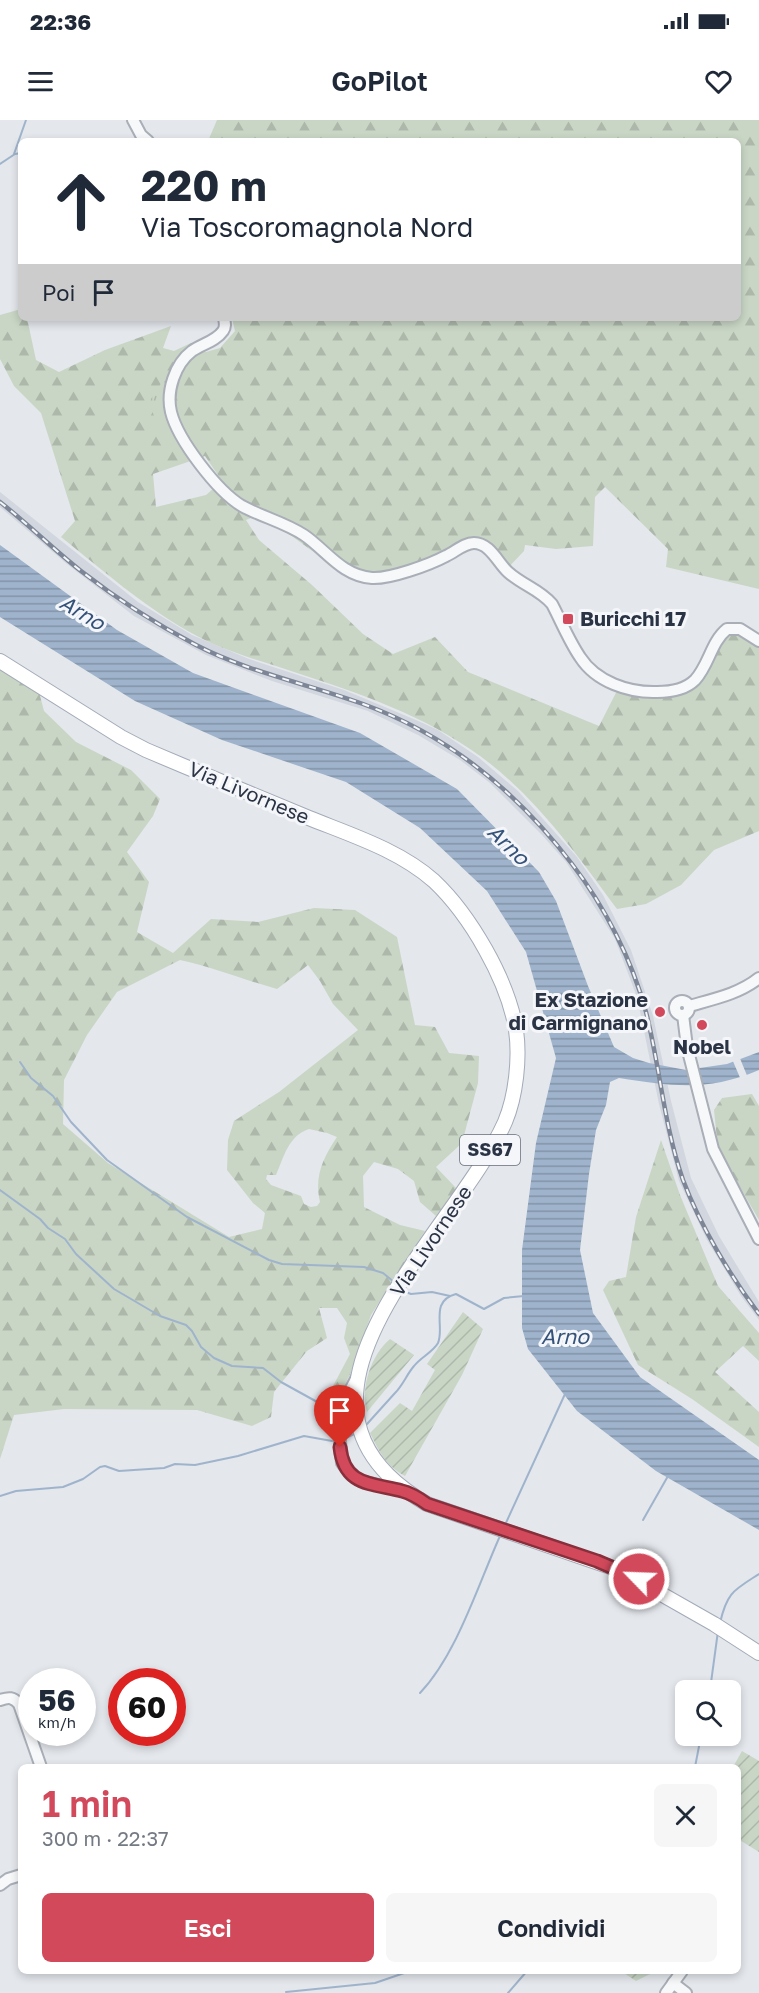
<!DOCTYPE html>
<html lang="it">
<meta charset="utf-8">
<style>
body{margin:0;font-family:"Golos Text",sans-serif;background:#f6f6f7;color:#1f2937;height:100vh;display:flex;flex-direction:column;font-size:22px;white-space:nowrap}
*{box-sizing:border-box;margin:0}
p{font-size:20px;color:#747a83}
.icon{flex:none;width:33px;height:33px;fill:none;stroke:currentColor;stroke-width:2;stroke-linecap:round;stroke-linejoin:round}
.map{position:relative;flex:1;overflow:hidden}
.drawer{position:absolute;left:18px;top:1644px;width:723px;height:210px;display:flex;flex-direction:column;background:#fff;border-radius:9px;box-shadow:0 3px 9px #0003}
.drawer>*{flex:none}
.top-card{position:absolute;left:18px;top:18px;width:723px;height:183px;border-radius:9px;box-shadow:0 3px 9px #0003;background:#fff;color:#1f2937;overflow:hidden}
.buttons{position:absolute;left:675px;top:1560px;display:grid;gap:12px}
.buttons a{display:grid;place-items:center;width:66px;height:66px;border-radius:9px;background:#fff;box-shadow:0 3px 9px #0003;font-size:30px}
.speed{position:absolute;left:18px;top:1548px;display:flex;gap:12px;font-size:30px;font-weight:700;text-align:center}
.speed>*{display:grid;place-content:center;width:78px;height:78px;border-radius:50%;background:#fff;box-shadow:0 3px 9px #0003;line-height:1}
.speed small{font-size:15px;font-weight:400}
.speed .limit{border:9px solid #d22;background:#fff;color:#111}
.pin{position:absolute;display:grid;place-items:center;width:51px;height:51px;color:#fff;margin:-62px -26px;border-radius:50% 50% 50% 0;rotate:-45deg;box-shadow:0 0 6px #0007}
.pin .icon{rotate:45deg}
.me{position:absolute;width:66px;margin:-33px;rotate:294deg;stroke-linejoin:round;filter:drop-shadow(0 0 4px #0008)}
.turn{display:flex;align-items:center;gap:21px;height:126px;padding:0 24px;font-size:27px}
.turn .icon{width:78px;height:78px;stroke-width:2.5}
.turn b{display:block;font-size:42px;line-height:51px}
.then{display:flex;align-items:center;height:57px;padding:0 24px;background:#0003;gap:12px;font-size:22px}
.round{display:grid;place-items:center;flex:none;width:63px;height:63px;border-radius:9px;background:#f6f6f7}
.head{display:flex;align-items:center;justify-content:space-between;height:102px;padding:0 24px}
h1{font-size:36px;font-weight:600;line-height:45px;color:#d1495b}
.primary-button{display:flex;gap:12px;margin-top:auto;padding:12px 24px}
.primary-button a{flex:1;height:69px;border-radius:9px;background:#d1495b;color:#fff;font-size:24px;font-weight:600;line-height:69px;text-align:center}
.primary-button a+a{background:#f6f6f7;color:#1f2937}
.status{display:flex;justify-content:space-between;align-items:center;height:42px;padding:0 30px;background:#fff;direction:ltr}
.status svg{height:16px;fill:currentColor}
header{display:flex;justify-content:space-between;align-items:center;height:78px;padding:0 24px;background:#fff;font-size:27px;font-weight:600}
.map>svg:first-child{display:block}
</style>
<div class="status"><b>22:36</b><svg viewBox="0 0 49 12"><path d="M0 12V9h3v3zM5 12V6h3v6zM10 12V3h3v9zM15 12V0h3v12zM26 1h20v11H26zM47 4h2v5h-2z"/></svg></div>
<header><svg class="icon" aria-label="menu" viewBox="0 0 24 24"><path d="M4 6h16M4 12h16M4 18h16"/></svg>GoPilot<svg class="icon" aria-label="heart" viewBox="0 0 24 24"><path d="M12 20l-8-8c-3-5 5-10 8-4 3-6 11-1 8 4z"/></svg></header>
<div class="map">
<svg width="759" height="1873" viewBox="0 0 759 1873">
<defs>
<pattern id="forest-firs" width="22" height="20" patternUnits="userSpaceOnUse" patternTransform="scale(1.5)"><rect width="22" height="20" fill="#c9d6c5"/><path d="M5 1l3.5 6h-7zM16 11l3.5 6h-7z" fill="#adb8ab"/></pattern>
<pattern id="park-tufts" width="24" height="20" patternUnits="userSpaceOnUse" patternTransform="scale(1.5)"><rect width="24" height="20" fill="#c9d6c5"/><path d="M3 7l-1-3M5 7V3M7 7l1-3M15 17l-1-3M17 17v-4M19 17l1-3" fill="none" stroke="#adb8ab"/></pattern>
<pattern id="garden-furrows" width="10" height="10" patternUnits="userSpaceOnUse" patternTransform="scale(1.5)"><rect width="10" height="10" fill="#c9d6c5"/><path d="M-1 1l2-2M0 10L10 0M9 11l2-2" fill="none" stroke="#adb8ab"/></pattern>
<pattern id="water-rules" width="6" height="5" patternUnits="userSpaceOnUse" patternTransform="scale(1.5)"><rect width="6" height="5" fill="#9fb4cc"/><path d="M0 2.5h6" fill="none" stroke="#8293a7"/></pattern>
</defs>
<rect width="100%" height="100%" fill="#e4e7ec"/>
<!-- built -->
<path fill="#d2d6de" d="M0 372 138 482 192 515 249 539 344 570 416 600 438 610 478 637 518 671 577 737 603 775 631 830 653 896 671 981 691 1058 719 1116 759 1182V1200L741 1176 707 1120 679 1061 659 984 637 877 615 819 566 742 542 715 490 663 460 640 418 615 368 591 272 561 206 535 134 496 67 444 0 387Z"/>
<!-- forest -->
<g fill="url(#forest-firs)" fill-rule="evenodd">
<path d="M217 0H759V469L666 447 668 429 605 367 595 377 593 426 556 429 525 425 524 431 504 452 482 430 465 428 400 458 341 452 289 414 253 397 246 400 259 420 312 465 363 514 393 534 435 517 468 552 599 606 621 563C644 568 663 568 686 563L703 542 720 508 729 503 743 505 759 515V711L714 730 681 765 646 784 617 789C575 732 529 668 470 629 413 590 346 569 282 548 254 539 223 530 197 516 148 490 105 452 61 417L75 401 41 293 14 266 0 239V195L21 189V198H27L36 240 59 252 105 230 171 206 163 228 174 231 191 223 206 232 220 228 235 211 232 198H738V21H208ZM205 336 222 361 206 375 156 387 153 354Z"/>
<path d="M0 545 39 572 44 591 76 622 131 650 160 679 153 696 127 732 149 762 137 812 173 833 211 799 258 802 314 788 355 790 397 817 415 905 435 907 449 933 479 936 478 963 462 1023 436 1047 457 1069 436 1096 420 1082 414 1061 398 1049 374 1042 363 1056 364 1087 400 1105 425 1111 371 1195 351 1252 340 1275 331 1276 333 1266 350 1234 344 1218 347 1203 337 1188H319L327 1218 307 1231 274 1272 271 1297 252 1306 197 1290 64 1289 14 1295 0 1339ZM180 840C213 847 244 860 277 869L308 845 320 861 333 884 358 910 279 972 234 1001 228 1020 227 1050 253 1083 265 1093 262 1109 229 1117 108 1043 63 1004 64 960 87 915 117 872ZM309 1009 327 1013 337 1017C323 1038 314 1056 320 1082L317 1086 311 1087 304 1084 301 1076 271 1065 266 1059 267 1055H276C284 1037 288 1016 309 1009Z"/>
<path d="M752 974 759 986V1100L718 1029 714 990 722 978Z"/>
<path d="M661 1020 680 1075 718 1166 759 1213V1241L743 1226 715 1252 759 1292V1327L692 1279 638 1245 603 1170 609 1161 626 1157 636 1097Z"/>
</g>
<!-- park -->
<path fill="url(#park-tufts)" d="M179 236C170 262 161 285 173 312L167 317 158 307 149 282Z"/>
<!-- garden -->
<g fill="url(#garden-furrows)">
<path d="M463 1192 483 1209 462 1255 405 1356C386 1346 379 1331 370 1313L400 1283 412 1291 435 1250 427 1244Z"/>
<path d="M390 1219 414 1235 367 1292C360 1268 371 1235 390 1219Z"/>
<path d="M742 1631 759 1641V1732L738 1719V1647H733Z"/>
<path d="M621 1851H656L636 1861Z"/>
</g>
<!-- water -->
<path fill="url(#water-rules)" d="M0 425 117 510 193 553 360 613 457 669 539 752 556 781 588 866 614 927 633 938 649 943 686 950 727 944 759 932V950C707 972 672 966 619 958L610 962 606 985 596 1010 589 1054 580 1130 593 1193 640 1257 759 1340V1410L656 1351 577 1291 528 1229 522 1208V1130L536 1023 556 938 526 832 487 771 420 708 346 662 222 620 135 581 0 497Z"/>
<!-- pier -->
<path fill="#e4e7ec" d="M739 936 748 958 741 960 732 939Z"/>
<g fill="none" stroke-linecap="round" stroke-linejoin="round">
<!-- stream -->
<g stroke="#9fb4cc" stroke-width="2">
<path d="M14 34 26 0"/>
<path d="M0 44 15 34 21 33"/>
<path d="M20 942 31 958 53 976 71 1002 107 1040 187 1097 269 1140 282 1144 364 1147 383 1153 394 1162"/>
<path d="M0 1070 40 1099 48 1108 65 1119 76 1134 114 1169 160 1196 186 1205 192 1211 201 1227 214 1238 232 1246 263 1248 281 1262 319 1283"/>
<path d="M403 1171 411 1174 432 1172 450 1176"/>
<path d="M367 1304C376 1294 386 1283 395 1273 403 1265 407 1254 414 1246 421 1237 433 1232 438 1223 445 1207 429 1181 456 1174L484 1189 504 1178 524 1176"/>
<path d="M344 1319 354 1314"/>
<path d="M0 1376 16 1371 63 1367 83 1359 100 1347 105 1346 119 1351 164 1348 175 1344 195 1345 238 1336 304 1316 332 1321"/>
<path d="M643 1400 668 1356"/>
<path d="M505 1405 565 1274"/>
<path d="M720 1503C727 1472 734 1470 759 1454"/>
<path d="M710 1570 718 1511"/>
<path d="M420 1573C457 1534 478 1465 500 1416"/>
<path d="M695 1647 701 1616"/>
<path d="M286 1872 375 1863 410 1851"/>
<path d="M508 1873 527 1851"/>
</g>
<defs>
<g id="minor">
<path d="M133 0 141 15 148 21"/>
<path d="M224 198C225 203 226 207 223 211 216 221 202 224 192 231 175 244 166 271 171 292 178 320 217 371 242 386 262 397 284 402 304 415 326 430 342 456 372 458 390 459 429 445 446 436 455 432 464 423 474 423 490 423 498 443 508 452 522 465 539 469 552 484 561 501 569 521 580 537 596 562 629 573 657 572 671 572 685 570 695 560 709 545 711 522 727 509H740L759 521"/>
<circle cx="682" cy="888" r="7"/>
<path d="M689 886C714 879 739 874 759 858"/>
<path d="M683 895 687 927 713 1029 759 1119"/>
<path d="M357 1257 342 1286 339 1311 342 1343 350 1354 361 1361 405 1371"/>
<path d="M0 1580C9 1577 13 1577 19 1584L41 1647"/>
<path d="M0 1765 8 1759 21 1755"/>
<path d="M673 1863 686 1873"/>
<path d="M666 1873 682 1851"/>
</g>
<path id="major" d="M0 541 121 617 146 630C200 653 254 675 309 698 351 715 399 730 434 761 470 795 508 860 516 910 520 938 516 976 505 1002 455 1115 249 1281 427 1384L619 1450 714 1504 759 1533"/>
</defs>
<!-- minor casing -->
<use href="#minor" stroke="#a9aeb7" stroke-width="14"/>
<!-- major casing -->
<use href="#major" stroke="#a3abb8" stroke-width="16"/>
<!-- minor -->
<use href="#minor" stroke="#f7f8fa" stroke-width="10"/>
<!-- major -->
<use href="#major" stroke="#fff" stroke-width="14"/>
<defs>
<path id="rail" d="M0 382C28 404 53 429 81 451 117 479 156 504 196 525 248 552 308 564 363 584 448 615 518 673 572 744 605 787 632 840 646 892 660 947 664 1006 683 1060 700 1105 730 1156 759 1194"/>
</defs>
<!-- rail casing -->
<use href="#rail" stroke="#7d8696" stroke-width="4.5"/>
<!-- rail -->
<use href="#rail" stroke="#f4f6f9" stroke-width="2" stroke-dasharray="7" stroke-linecap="butt"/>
</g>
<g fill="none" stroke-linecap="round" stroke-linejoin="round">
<defs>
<path id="route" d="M340 1327C344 1366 371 1363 402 1371 411 1373 420 1379 427 1384L597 1441 639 1459"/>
</defs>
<!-- route casing -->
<use href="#route" stroke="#882f3b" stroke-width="15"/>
<!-- route -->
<use href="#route" stroke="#d1495b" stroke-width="10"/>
</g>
<!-- markers -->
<g fill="#d1495b" stroke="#f4f6f9" stroke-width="2">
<rect x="562" y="493" width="12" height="12" rx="3"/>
<circle cx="660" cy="892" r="6"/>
<circle cx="702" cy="905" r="6"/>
</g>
<g text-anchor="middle" stroke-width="6" stroke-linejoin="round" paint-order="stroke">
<!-- shield labels -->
<rect fill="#f4f6f9" stroke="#676e7b" stroke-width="1.5" x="460" y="1015" width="60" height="30" rx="4.5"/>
<g font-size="18" font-weight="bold" fill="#2b3445">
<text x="490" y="1036">SS67</text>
</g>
<!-- poi labels -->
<g font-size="20" font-weight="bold" fill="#2b3445" stroke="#f4f6f9" text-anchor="start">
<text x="580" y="506">Buricchi 17</text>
<text x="648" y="887" text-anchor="end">Ex Stazione<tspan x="648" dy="23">di Carmignano</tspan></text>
<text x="702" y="934" text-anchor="middle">Nobel</text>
</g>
<!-- street labels -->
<g font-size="20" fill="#2b3445" stroke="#f4f6f9">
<text transform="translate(249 673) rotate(23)" y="7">Via Livornese</text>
<text transform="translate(431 1121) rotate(-56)" y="7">Via Livornese</text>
</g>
<!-- water labels -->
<g font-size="21" font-style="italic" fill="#34527a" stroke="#f4f6f9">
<text transform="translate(82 493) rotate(31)" y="7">Arno</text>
<text transform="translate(508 725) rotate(44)" y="7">Arno</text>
<text x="565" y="1224">Arno</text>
</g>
</g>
</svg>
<div class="buttons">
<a><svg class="icon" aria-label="search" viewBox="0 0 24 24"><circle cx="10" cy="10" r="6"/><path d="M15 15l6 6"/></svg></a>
</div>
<div class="speed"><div>56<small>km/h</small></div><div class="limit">60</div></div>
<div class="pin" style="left:340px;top:1327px;background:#d93025"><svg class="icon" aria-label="arrive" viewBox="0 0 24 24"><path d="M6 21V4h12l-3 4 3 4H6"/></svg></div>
<svg class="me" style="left:639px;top:1459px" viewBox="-20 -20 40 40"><circle r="17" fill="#d1495b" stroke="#fff" stroke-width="3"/><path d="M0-11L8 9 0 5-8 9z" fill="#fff"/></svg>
<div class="top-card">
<div class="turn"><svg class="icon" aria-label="ahead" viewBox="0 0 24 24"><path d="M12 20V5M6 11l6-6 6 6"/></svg><div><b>220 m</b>Via Toscoromagnola Nord</div></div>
<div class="then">Poi<svg class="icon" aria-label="arrive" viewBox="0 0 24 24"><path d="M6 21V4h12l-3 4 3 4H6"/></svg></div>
</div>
<section class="drawer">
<div class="head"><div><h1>1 min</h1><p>300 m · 22:37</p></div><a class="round"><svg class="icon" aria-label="close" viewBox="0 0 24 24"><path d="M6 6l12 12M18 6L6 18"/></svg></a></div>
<div class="primary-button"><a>Esci</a><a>Condividi</a></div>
</section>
</div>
